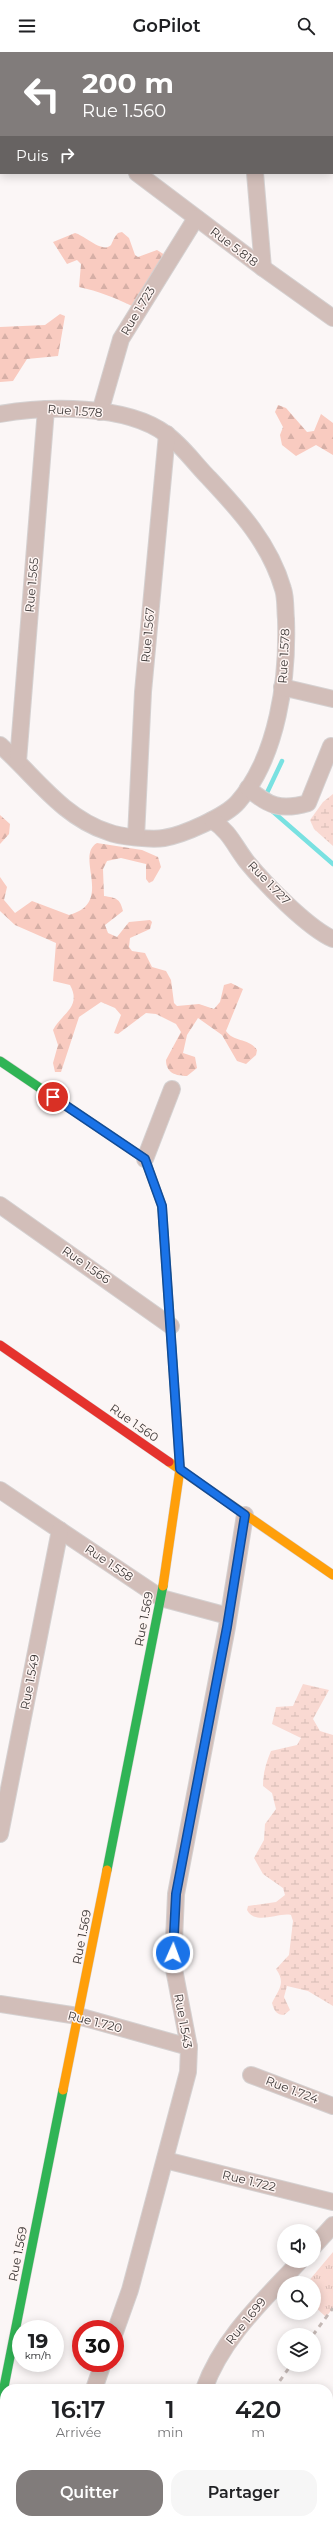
<!DOCTYPE html>
<html lang="fr">
<meta charset="utf-8">
<style>
body{margin:0;font-family:Montserrat,sans-serif;background:#f6f6f6;color:#202124;height:100vh;display:flex;flex-direction:column;font-size:15px;white-space:nowrap}
*{box-sizing:border-box;margin:0}
p{font-size:13px;color:#757577}
.icon{flex:none;width:22px;height:22px;fill:none;stroke:currentColor;stroke-width:2;stroke-linecap:round;stroke-linejoin:round}
.map{position:relative;flex:1;overflow:hidden}
.side{position:absolute;left:0px;top:2332px;width:333px;height:140px;display:flex;flex-direction:column;background:#fff;border-radius:16px 16px 0 0;box-shadow:0 2px 10px #0003}
.side>*{flex:none}
.guide{position:absolute;left:0px;top:0px;width:333px;height:122px;box-shadow:0 2px 10px #0003;background:#817c7b;color:#fff;overflow:hidden}
.buttons{position:absolute;left:277px;top:2172px;display:grid;gap:8px}
.buttons a{display:grid;place-items:center;width:44px;height:44px;border-radius:50%;background:#fff;box-shadow:0 2px 10px #0003;font-size:20px}
.speed{position:absolute;left:12px;top:2268px;display:flex;gap:8px;font-size:20px;font-weight:700;text-align:center}
.speed>*{display:grid;place-content:center;width:52px;height:52px;border-radius:50%;background:#fff;box-shadow:0 2px 10px #0003;line-height:1}
.speed small{font-size:10px;font-weight:400}
.speed .limit{border:6px solid #d22;background:#fff;color:#111}
.pin{position:absolute;display:grid;place-items:center;width:34px;height:34px;color:#fff;margin:-17px;border:2px solid #fff;border-radius:50%;box-shadow:0 1px 4px #0007}
.me{position:absolute;width:44px;margin:-22px;rotate:2deg;stroke-linejoin:round;filter:drop-shadow(0 0 3px #0008)}
.turn{display:flex;align-items:center;gap:14px;height:84px;padding:0 16px;font-size:18px}
.turn .icon{width:52px;height:52px;stroke-width:2.5}
.turn b{display:block;font-size:28px;line-height:34px}
.then{display:flex;align-items:center;height:38px;padding:0 16px;background:#0003;gap:8px;font-size:15px}
.eta{display:flex;justify-content:space-evenly;align-items:center;height:68px;text-align:center}
.eta b{font-size:24px;font-weight:600;line-height:28px}
.button{display:flex;gap:8px;margin-top:auto;padding:8px 16px}
.button a{flex:1;height:46px;border-radius:16px;background:#817c7b;color:#fff;font-size:16px;font-weight:600;line-height:46px;text-align:center}
.button a+a{background:#f6f6f6;color:#202124}
header{display:flex;justify-content:space-between;align-items:center;height:52px;padding:0 16px;background:#fff;font-size:18px;font-weight:600}
.map>svg:first-child{display:block}
</style>
<header><svg class="icon" aria-label="menu" viewBox="0 0 24 24"><path d="M4 6h16M4 12h16M4 18h16"/></svg>GoPilot<svg class="icon" aria-label="search" viewBox="0 0 24 24"><circle cx="10" cy="10" r="6"/><path d="M15 15l6 6"/></svg></header>
<div class="map">
<svg width="333" height="2472" viewBox="0 0 333 2472">
<defs>
<pattern id="grass-tufts" width="24" height="20" patternUnits="userSpaceOnUse"><rect width="24" height="20" fill="#f9d9d2"/><path d="M3 7l-1-3M5 7V3M7 7l1-3M15 17l-1-3M17 17v-4M19 17l1-3" fill="none" stroke="#d6bbb5"/></pattern>
<pattern id="forest-firs" width="22" height="20" patternUnits="userSpaceOnUse"><rect width="22" height="20" fill="#f9cbc0"/><path d="M5 1l3.5 6h-7zM16 11l3.5 6h-7z" fill="#d6afa6"/></pattern>
<pattern id="wetland-marsh" width="20" height="14" patternUnits="userSpaceOnUse"><rect width="20" height="14" fill="#f9d9d2"/><path d="M1 5h8M5 5V1M11 12h8M15 12V8" fill="none" stroke="#d6bbb5"/></pattern>
</defs>
<rect width="100%" height="100%" fill="#fbf6f6"/>
<!-- grass -->
<path fill="url(#grass-tufts)" d="M333 2200V2256L326 2265 314 2254V2231H307Z"/>
<!-- forest -->
<g fill="url(#forest-firs)">
<path d="M122 180 129 186 135 203 138 205 157 198 165 203 134 255C116 246 98 239 79 235L81 212 77 208 67 212 53 190 75 181C84 183 103 202 111 193 113 189 114 185 118 181Z"/>
<path d="M60 262 65 264 58 304 27 307 13 329 0 330V275L45 273Z"/>
<path d="M278 353 286 356 307 380 314 379 321 362 333 371V403L316 393 296 404 282 393 280 383 283 375 275 360Z"/>
<path d="M0 763 10 772 9 782 0 792Z"/>
<path d="M97 791 142 798 158 805 161 815 153 829 149 831 146 827V812L121 806 107 809 103 817 104 844C116 846 120 846 123 859L105 873 108 881 117 885 129 870 150 868 152 870 150 877 130 886 129 895 132 899 145 901 152 915 166 919 171 928 174 951 177 954 199 952 214 957 220 950 224 933 231 931 243 937 226 979C233 990 249 986 257 998L256 1003 246 1012 237 1009 222 983 198 966 187 983 183 1001 195 1005 197 1016 187 1024C176 1024 166 1021 166 1008L181 980 176 972 156 962 146 961 118 982 114 981 121 963 115 956 101 950 79 965 61 1020H55L53 1011 58 993 53 978C62 961 82 955 70 933L53 929 56 891 15 873 0 859V825L7 835 4 848 15 861 32 849 69 863C115 851 74 804 97 791Z"/>
</g>
<!-- wetland -->
<g fill="url(#wetland-marsh)">
<path d="M333 742V794L314 777 310 768 323 750Z"/>
<path d="M303 1632 329 1638 313 1667 320 1679 333 1683V1954L308 1939 287 1934 284 1945 290 1958 284 1963C277 1963 274 1959 272 1951 279 1937 286 1931 276 1917L289 1903 293 1869 291 1863C279 1860 255 1874 247 1858L248 1854 276 1850 285 1843 283 1836 263 1822 254 1806 264 1788 265 1772 276 1757 272 1741 263 1734C263 1721 266 1711 271 1699L297 1693 301 1686 272 1672 276 1655 293 1654Z"/>
</g>
<g fill="none" stroke-linecap="round" stroke-linejoin="round">
<!-- stream -->
<g stroke="#79e1e1" stroke-width="4.5">
<path d="M265 745 282 709"/>
<path d="M271 758 333 812"/>
</g>
<defs>
<g id="street">
<path d="M6 0V1"/>
<path d="M128 0V1"/>
<path d="M246 0V1"/>
<path d="M0 19 1 20"/>
<path d="M0 55 1 54"/>
<path d="M137 121 263 216 333 266"/>
<path d="M255 121 263 216"/>
<path d="M100 360 121 287 196 166"/>
<path d="M0 362C47 354 126 352 166 382 182 393 195 412 209 426 240 459 270 492 283 537 286 546 285 558 286 567 288 626 278 704 238 750 226 764 183 783 164 786 152 788 120 785 108 780 62 765 35 724 0 693"/>
<path d="M282 635 333 647"/>
<path d="M18 709 46 357"/>
<path d="M248 736C268 754 281 759 308 751L331 694"/>
<path d="M212 768C230 780 234 793 247 810 265 832 308 876 333 887"/>
<path d="M136 785 143 640 167 382"/>
<path d="M145 1107 172 1037"/>
<path d="M0 1153 171 1274"/>
<path d="M0 1438 161 1546 228 1564"/>
<path d="M0 1782 60 1478"/>
<path d="M0 1952 78 1964 189 1995"/>
<path d="M251 2023 333 2054"/>
<path d="M165 2108 333 2150"/>
<path d="M314 2194 333 2173"/>
<path d="M115 2280 130 2238 188 2020 189 1995 173 1912 176 1842 227 1575 245 1463"/>
<path d="M94 2337 103 2311"/>
<path d="M204 2337C223 2285 263 2249 300 2209"/>
<path d="M0 2442 5 2441"/>
<path d="M41 2472 43 2467"/>
</g>
<g id="fast">
<path d="M0 1009 145 1107 162 1154 176 1357"/>
<path d="M107 1818 163 1534"/>
<path d="M0 2355 63 2038"/>
</g>
<g id="slow">
<path d="M169 1410 333 1523"/>
<path d="M163 1534 180 1417 176 1357"/>
<path d="M63 2038 107 1818"/>
</g>
<path id="jam" d="M0 1293 169 1410"/>
</defs>
<!-- street casing -->
<use href="#street" stroke="#d5d1d1" stroke-width="18"/>
<!-- fast casing -->
<use href="#fast" stroke="#d5d1d1" stroke-width="10"/>
<!-- slow casing -->
<use href="#slow" stroke="#d5d1d1" stroke-width="10"/>
<!-- jam casing -->
<use href="#jam" stroke="#d5d1d1" stroke-width="10"/>
<!-- street -->
<use href="#street" stroke="#d2beb9" stroke-width="16"/>
<!-- fast -->
<use href="#fast" stroke="#30b455" stroke-width="9"/>
<!-- slow -->
<use href="#slow" stroke="#ff9f0a" stroke-width="9"/>
<!-- jam -->
<use href="#jam" stroke="#e5322d" stroke-width="9"/>
<!-- rail -->
<g stroke="#c4b8b5" stroke-width="3" stroke-dasharray="5 5" stroke-linecap="butt">
<path d="M313 2283 333 2256"/>
<path d="M274 2337 291 2313"/>
<path d="M183 2472 186 2467"/>
</g>
</g>
<g fill="none" stroke-linecap="round" stroke-linejoin="round">
<defs>
<path id="route" d="M53 1045 145 1107 162 1154 180 1417 245 1463 227 1575 176 1842 173 1901"/>
</defs>
<!-- route casing -->
<use href="#route" stroke="#114b97" stroke-width="10"/>
<!-- route -->
<use href="#route" stroke="#1a73e8" stroke-width="7"/>
</g>
<g text-anchor="middle" stroke-width="3" stroke-linejoin="round" paint-order="stroke">
<!-- street labels -->
<g font-size="12" fill="#3f3a39" stroke="#fef5f3">
<text transform="translate(234 195) rotate(37)" y="4">Rue 5.818</text>
<text transform="translate(138 259) rotate(-59)" y="4">Rue 1.723</text>
<text transform="translate(75 359) rotate(4)" y="4">Rue 1.578</text>
<text transform="translate(32 533) rotate(-85)" y="4">Rue 1.565</text>
<text transform="translate(148 583) rotate(-85)" y="4">Rue 1.567</text>
<text transform="translate(284 604) rotate(-87)" y="4">Rue 1.578</text>
<text transform="translate(269 831) rotate(46)" y="4">Rue 1.727</text>
<text transform="translate(86 1213) rotate(35)" y="4">Rue 1.566</text>
<text transform="translate(134 1371) rotate(35)" y="4">Rue 1.560</text>
<text transform="translate(109 1511) rotate(34)" y="4">Rue 1.558</text>
<text transform="translate(144 1567) rotate(-79)" y="4">Rue 1.569</text>
<text transform="translate(30 1630) rotate(-79)" y="4">Rue 1.549</text>
<text transform="translate(82 1885) rotate(-79)" y="4">Rue 1.569</text>
<text transform="translate(183 1969) rotate(80)" y="4">Rue 1.543</text>
<text transform="translate(95 1970) rotate(14)" y="4">Rue 1.720</text>
<text transform="translate(292 2038) rotate(21)" y="4">Rue 1.724</text>
<text transform="translate(249 2129) rotate(14)" y="4">Rue 1.722</text>
<text transform="translate(18 2202) rotate(-79)" y="4">Rue 1.569</text>
<text transform="translate(246 2269) rotate(-51)" y="4">Rue 1.699</text>
</g>
</g>
</svg>
<div class="buttons">
<a><svg class="icon" aria-label="sound" viewBox="0 0 24 24"><path d="M4 9h4l5-4v14l-5-4H4zM17 9q2 3 0 6"/></svg></a>
<a><svg class="icon" aria-label="search" viewBox="0 0 24 24"><circle cx="10" cy="10" r="6"/><path d="M15 15l6 6"/></svg></a>
<a><svg class="icon" aria-label="layers" viewBox="0 0 24 24"><path d="M12 4l9 5-9 5-9-5zM3 14l9 5 9-5"/></svg></a>
</div>
<div class="speed"><div>19<small>km/h</small></div><div class="limit">30</div></div>
<div class="pin" style="left:53px;top:1045px;background:#d93025"><svg class="icon" aria-label="arrive" viewBox="0 0 24 24"><path d="M6 21V4h12l-3 4 3 4H6"/></svg></div>
<svg class="me" style="left:173px;top:1901px" viewBox="-20 -20 40 40"><circle r="17" fill="#1a73e8" stroke="#fff" stroke-width="3"/><path d="M0-11L8 9 0 5-8 9z" fill="#fff"/></svg>
<div class="guide">
<div class="turn"><svg class="icon" aria-label="left" viewBox="0 0 24 24"><path d="M17 20v-9H6M10 6l-5 5 5 5"/></svg><div><b>200 m</b>Rue 1.560</div></div>
<div class="then">Puis<svg class="icon" aria-label="right" viewBox="0 0 24 24"><path d="M7 20v-9h11M14 6l5 5-5 5"/></svg></div>
</div>
<section class="side">
<div class="eta">
<div><b>16:17</b><p>Arrivée</p></div>
<div><b>1</b><p>min</p></div>
<div><b>420</b><p>m</p></div>
</div>
<div class="button"><a>Quitter</a><a>Partager</a></div>
</section>
</div>
